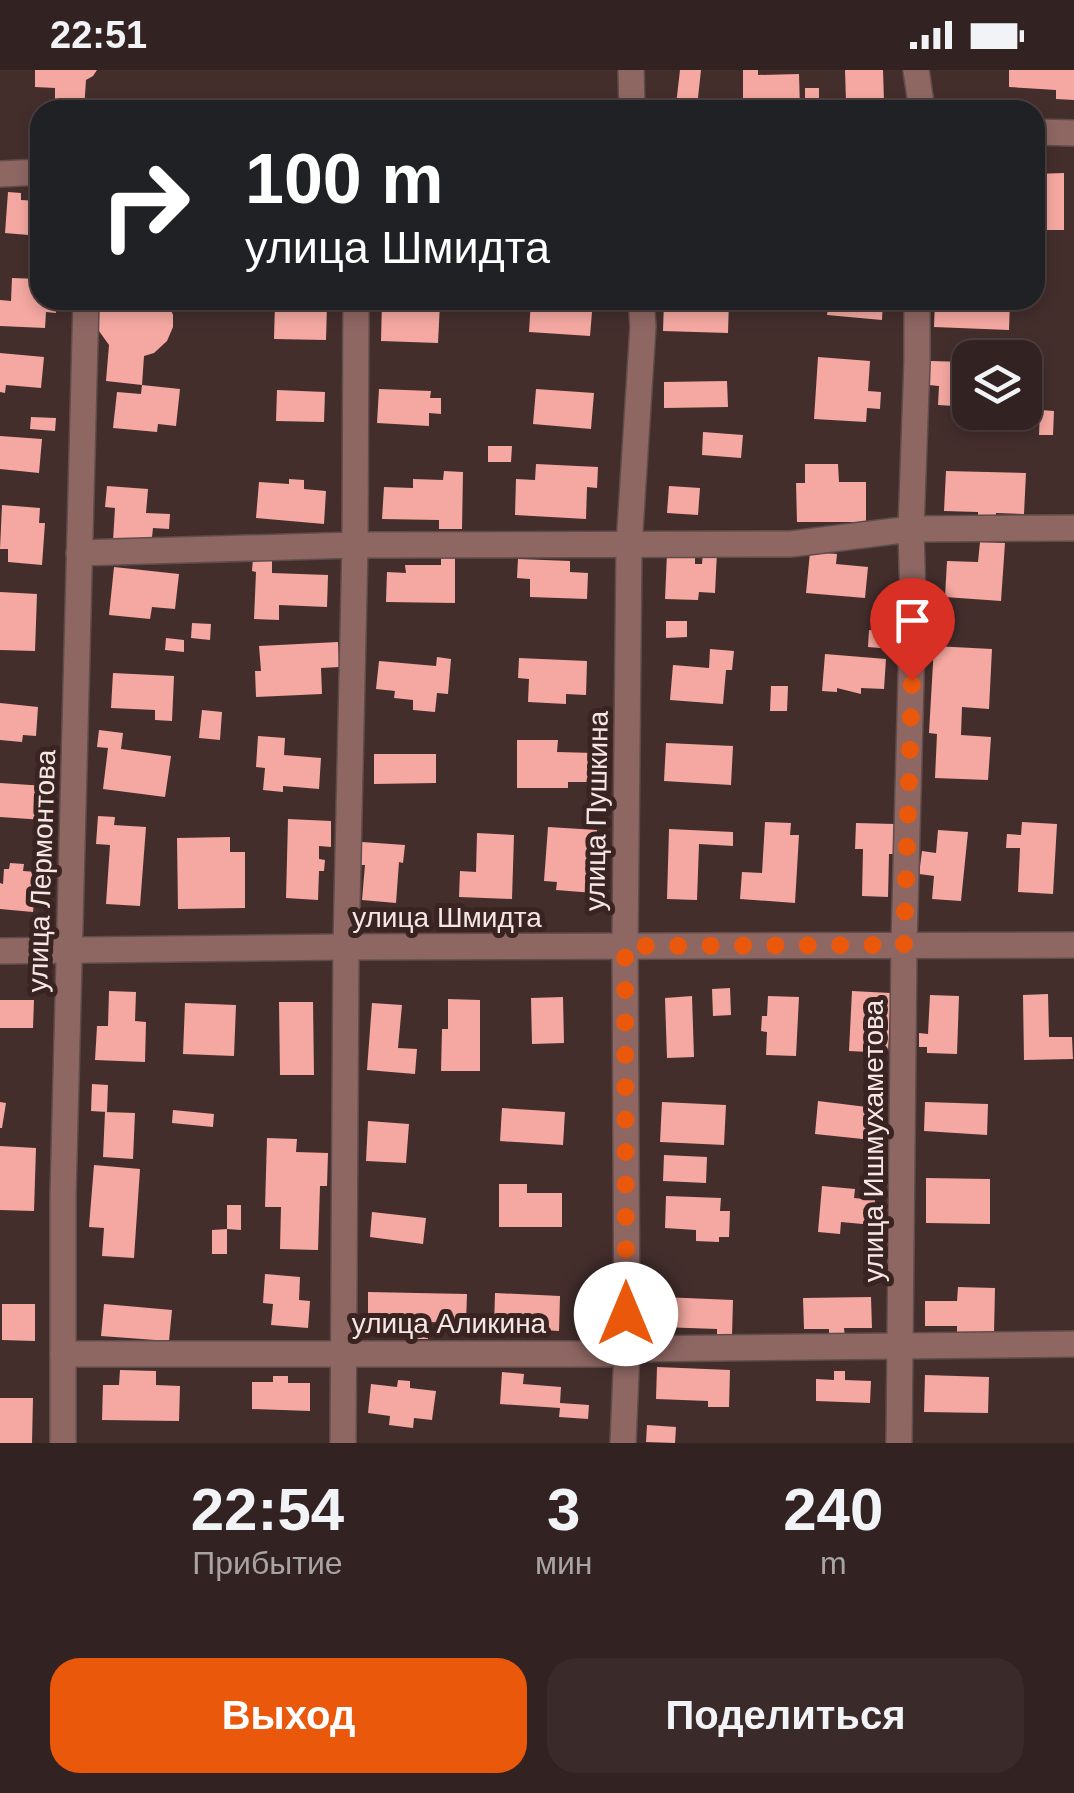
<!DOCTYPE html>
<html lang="ru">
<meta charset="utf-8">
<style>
body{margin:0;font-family:Helvetica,sans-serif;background:#3a2a2a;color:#f1f3f6;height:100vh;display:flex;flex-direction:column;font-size:38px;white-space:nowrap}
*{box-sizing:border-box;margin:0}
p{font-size:32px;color:#a8a4a5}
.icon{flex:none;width:55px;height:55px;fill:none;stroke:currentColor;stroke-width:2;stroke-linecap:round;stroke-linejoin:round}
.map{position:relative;height:1373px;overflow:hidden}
.sheet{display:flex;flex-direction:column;background:#322221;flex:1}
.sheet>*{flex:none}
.banner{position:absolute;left:30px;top:30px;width:1015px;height:210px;border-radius:30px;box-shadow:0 5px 15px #0003,0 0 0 2px #4d3f3f;background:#202124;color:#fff;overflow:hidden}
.controls{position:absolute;left:952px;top:270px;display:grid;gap:20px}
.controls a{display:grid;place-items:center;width:90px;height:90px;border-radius:20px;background:#322221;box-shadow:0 5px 15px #0003,0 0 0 2px #4d3f3f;font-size:50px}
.pin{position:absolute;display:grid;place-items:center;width:85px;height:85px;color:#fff;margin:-102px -42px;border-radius:50% 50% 50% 0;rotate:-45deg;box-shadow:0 0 10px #0007}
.pin .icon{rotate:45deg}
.me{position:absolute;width:110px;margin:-55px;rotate:0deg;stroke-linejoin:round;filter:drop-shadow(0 0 8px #0008)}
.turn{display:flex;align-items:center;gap:35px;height:210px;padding:0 50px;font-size:45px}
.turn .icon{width:130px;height:130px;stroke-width:2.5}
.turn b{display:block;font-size:70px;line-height:85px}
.eta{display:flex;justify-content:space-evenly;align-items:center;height:170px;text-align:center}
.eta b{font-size:60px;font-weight:600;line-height:70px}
.action{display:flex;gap:20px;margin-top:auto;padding:20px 50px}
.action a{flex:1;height:115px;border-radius:30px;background:#ea580c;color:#fff;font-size:40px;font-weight:600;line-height:115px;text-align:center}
.action a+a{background:#3a2a2a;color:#f1f3f6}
.status{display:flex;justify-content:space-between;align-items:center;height:70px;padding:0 50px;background:#322221;direction:ltr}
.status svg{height:28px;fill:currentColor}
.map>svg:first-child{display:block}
</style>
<div class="status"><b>22:51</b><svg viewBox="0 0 49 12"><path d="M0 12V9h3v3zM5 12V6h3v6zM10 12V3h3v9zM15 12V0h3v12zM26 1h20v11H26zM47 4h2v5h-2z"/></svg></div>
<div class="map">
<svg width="1074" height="1373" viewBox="0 0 1074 1373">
<rect width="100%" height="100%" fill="#432e2c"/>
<!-- building -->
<g fill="#f4a8a1">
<path d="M35 0H97L93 6 86 10 84 40H62L60 34H55V18L35 17Z"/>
<path d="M680 0H701L697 37 676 35Z"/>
<path d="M743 0H758V5L799 4 800 39 743 40Z"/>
<path d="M845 0H883L884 31 846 32Z"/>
<path d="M1009 0H1074V30L1056 29V20L1009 17Z"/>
<rect x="805" y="18" width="14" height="22"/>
<path d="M1064 103V160H1035V104Z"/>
<path d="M8 122 21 123V130L40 131V166L5 163Z"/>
<path d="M12 208 40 209V230H56V243L46 242 45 258 0 256V230L11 231Z"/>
<path d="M103 230H167L173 245V257L167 271 154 283 144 286 142 315 106 311 109 275 99 261 98 242Z"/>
<path d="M531 230H593L590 266 529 262Z"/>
<path d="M664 230H729L728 263 663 261Z"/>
<path d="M829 230H883L882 250 827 245Z"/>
<path d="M935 230H1010L1009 260 934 257Z"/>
<path d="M382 231 440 233 438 273 381 271Z"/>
<path d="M275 233 327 234 326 270 274 269Z"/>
<path d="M0 283 44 287 41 318 6 315 5 323 0 322Z"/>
<path d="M818 287 870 291 868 321 881 322 880 339 867 338 866 352 814 349Z"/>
<path d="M930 291 967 292 966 313H970V337L938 335 939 316 929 315Z"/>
<path d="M727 311 728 337 664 338V312Z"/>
<path d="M142 315 180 319 176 356 158 354 157 362 113 358 117 322 141 324Z"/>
<path d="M379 319 431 321 430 328H441V344L429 343V356L377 353Z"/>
<path d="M536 319 594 323 591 359 533 354Z"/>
<path d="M277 320 325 322 324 352 276 351Z"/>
<path d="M1040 340 1054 341 1053 365H1039Z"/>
<path d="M31 347 56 348 55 361 30 359Z"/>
<path d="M703 362 743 365 741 388 702 385Z"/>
<path d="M0 366 42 369 39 403 0 399Z"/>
<path d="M488 376H512L511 392H488Z"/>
<path d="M536 394 598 397 597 418 587 417 586 449 515 445 516 409 535 410Z"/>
<path d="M805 394H838L839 412H866V452H797L796 413H805Z"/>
<path d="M444 401 463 402 462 459H439V450L382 449 384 417 413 418V409L443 410Z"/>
<path d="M946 401 1026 403 1024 444 996 443V449L978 448V442L944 441Z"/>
<path d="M289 409 304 410V419L326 421 324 454 256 448 259 412 289 414Z"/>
<path d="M107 416 148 419 146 443 170 444 169 459 153 458 152 467 167 468 113 471 115 438 105 437Z"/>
<path d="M669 416 700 418 698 445 667 443Z"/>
<path d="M2 435 40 438 39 453H45L42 495 8 492V479H0Z"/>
<path d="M980 472 1005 473 1001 531 945 527 947 491 978 492Z"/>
<path d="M703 481H717L715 523 699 522 698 530 665 529 667 483 695 484V494H702Z"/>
<path d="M810 482 837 484 836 494 868 497 865 528 806 523Z"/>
<path d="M441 485 455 486V533L386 532 387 502 406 503 405 495H441Z"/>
<path d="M253 488 272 489V503L328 505 327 537 279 535V550L254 549 256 502 252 501Z"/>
<path d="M518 489 570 491V502L588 503 587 529 530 527V509L517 508Z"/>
<path d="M114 497 179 504 175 539 152 537 150 549 109 545Z"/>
<path d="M0 522 37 524 35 581 0 580Z"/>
<path d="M666 551H687V567L666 568Z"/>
<path d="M192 553 211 554 210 570 191 568Z"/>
<path d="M869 560 893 562 892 579 868 577Z"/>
<path d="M166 568 184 570V582L165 580Z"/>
<path d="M338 572 339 597 321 598 322 624 256 627 255 601H261L259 576Z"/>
<path d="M934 576 992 579 989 639 962 637 961 665 991 667 988 710 935 708 937 664 929 663Z"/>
<path d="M710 579 734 581 732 600H726L723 634 670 630 673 595 709 598Z"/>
<path d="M825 584 886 589 884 619 861 618V624L837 618V622L822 621Z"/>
<path d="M437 587 451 589 448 624 437 623 435 642 413 640V630L394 628 395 621 376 619 379 591 436 596Z"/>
<path d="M519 588 587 591 586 625 566 624V634L528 632 529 609 518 608Z"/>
<path d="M113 603 174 606 172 651 155 650V640L111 638Z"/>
<path d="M771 616H788L787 641H770Z"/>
<path d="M0 633 38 637 36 666 23 665 22 672 0 670Z"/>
<path d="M202 640 222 642 220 670 199 668Z"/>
<path d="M99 660 123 663 121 679 171 686 165 727 103 719 108 678 97 677Z"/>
<path d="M258 666 285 668 284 685 321 688 319 719 283 716V722L263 720 265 698 256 697Z"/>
<path d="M517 670H558L557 682 594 683 593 712H568V718H517Z"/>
<path d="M666 673 733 676 731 715 664 711Z"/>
<path d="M374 684H436V713L374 714Z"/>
<path d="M0 713 46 716 44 750 0 747Z"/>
<path d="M98 746 115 747 114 755 146 757 140 836 106 834 110 775 96 774Z"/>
<path d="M288 749 331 751V777L319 776V789L325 790 324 801H319L318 830 286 828Z"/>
<path d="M765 752 791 753 790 765H799L795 833 740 829 742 802 762 803Z"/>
<path d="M1022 752 1057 754 1053 824 1018 822 1020 778H1006L1007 764 1021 765Z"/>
<path d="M856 753 895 754V784H889L888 827 862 826 863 779H855Z"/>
<path d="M548 757 597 760 594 823 556 820 557 812 544 811Z"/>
<path d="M669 759 733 762V776L699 774 697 830 667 829Z"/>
<path d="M938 760 968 762 961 831 932 829 934 806 919 804 922 781 936 783Z"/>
<path d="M477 763 514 765 512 829 459 827 460 801 476 802Z"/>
<path d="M230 767V782H245V838L178 839 177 768Z"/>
<path d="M362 772 405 775 403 793 399 792 396 833 362 830 365 795H360Z"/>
<path d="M10 793 24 794 23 801 37 802 33 842 0 839V813L3 814 4 799H9Z"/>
<path d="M730 918 731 945 713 946 712 919Z"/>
<path d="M109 921 136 922 135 951 146 952 145 992 95 990 97 956H108Z"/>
<path d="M852 921 891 923 888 983 849 981Z"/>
<path d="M1048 924 1049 967H1072L1073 989 1024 990 1023 925Z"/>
<path d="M930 925 959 926 957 984 927 983V977H919V963L928 964Z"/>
<path d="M692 926 694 987 667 988 665 928Z"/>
<path d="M768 926 799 927 796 986 766 985 767 962 761 961 762 946H767Z"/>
<path d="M563 927 564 973 532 974 531 928Z"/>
<path d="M448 929 480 930V1001H441L442 959H448Z"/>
<path d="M0 930H34L33 958H0Z"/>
<path d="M279 932H313L314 1005H280Z"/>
<path d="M185 933 236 935 234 986 183 984Z"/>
<path d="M372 933 402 935 398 978 417 979 415 1004 367 1000Z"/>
<path d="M92 1014 108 1015 107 1042 91 1041Z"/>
<path d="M818 1031 875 1038 872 1070 815 1064Z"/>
<path d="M0 1032 6 1033 2 1058H0Z"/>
<path d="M662 1032 726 1035 724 1075 660 1072Z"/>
<path d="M925 1032 988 1034 987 1065 924 1061Z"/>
<path d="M502 1038 565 1042 563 1075 500 1071Z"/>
<path d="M173 1040 214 1044 213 1057 172 1053Z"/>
<path d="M105 1042 135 1043 133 1089 103 1087Z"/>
<path d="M368 1051 409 1054 406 1093 366 1091Z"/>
<path d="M267 1068 297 1069 296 1082 328 1083 327 1116H320L318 1180 280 1179 281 1137H265Z"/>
<path d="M0 1076 36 1078 34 1141 0 1140Z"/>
<path d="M664 1085 707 1087 706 1113 663 1111Z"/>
<path d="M94 1095 140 1099 134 1188 102 1186 104 1158 89 1157Z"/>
<path d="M926 1108 990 1109V1154L926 1153Z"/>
<path d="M499 1114H527V1123H562V1157H499Z"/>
<path d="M822 1116 855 1119 854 1128 875 1130 873 1155 841 1152 840 1164 818 1162Z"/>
<path d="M666 1126 721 1128 720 1141H730L729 1167H719V1172L696 1171V1160L665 1158Z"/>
<path d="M227 1135H241V1160L227 1159V1184H212V1160L227 1159Z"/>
<path d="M372 1142 426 1148 423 1174 370 1167Z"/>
<path d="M265 1204 300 1207 299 1230 310 1231 308 1258 271 1255 273 1234 263 1233Z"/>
<path d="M958 1217 995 1218 994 1264 957 1263V1256H925V1231H957Z"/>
<path d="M368 1222 467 1224 466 1253 428 1252V1269H414L415 1257 368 1256Z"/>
<path d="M495 1223 560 1226 559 1261 494 1257Z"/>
<path d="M662 1227 733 1230 732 1266H717V1259L661 1257Z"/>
<path d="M871 1227 872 1258H844L845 1267 829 1268V1259H804L803 1228Z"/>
<path d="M2 1234H35V1271L2 1270Z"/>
<path d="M104 1234 172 1240 169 1271 101 1266Z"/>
<path d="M657 1297 730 1300 729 1337H708V1331L656 1329Z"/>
<path d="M120 1300 156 1301V1315L180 1316 179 1351 102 1350 103 1315H119Z"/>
<path d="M834 1301H845V1310L871 1311 870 1333 816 1331V1309L834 1310Z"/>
<path d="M502 1302 524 1304 523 1314 561 1317 560 1333 589 1335 588 1349 559 1347 560 1338 500 1334Z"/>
<path d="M925 1305 989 1307 988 1343 924 1342Z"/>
<path d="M273 1306H288V1313H310V1341L252 1339V1312H273Z"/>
<path d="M398 1310 410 1311V1318L436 1321 432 1350 414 1348 413 1358 389 1355 390 1346 368 1343 371 1314 397 1317Z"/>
<path d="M0 1328H33L32 1373H0Z"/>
<path d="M647 1355 676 1357 675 1373 646 1372Z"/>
</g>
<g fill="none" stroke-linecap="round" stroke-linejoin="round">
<defs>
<g id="minor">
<path d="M631 0 632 40"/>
<path d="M916 0 922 40"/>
<path d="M1035 62 1074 63"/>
<path d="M0 104 40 102"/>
<path d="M79 483 355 475 791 474 911 459 1074 458"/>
<path d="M0 881 346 877 1074 875"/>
<path d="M63 1284H609L627 1279 1074 1274"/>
<path d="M63 1373V1126L86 230"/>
<path d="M343 1373 346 877 355 475 356 230"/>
<path d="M623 1373 627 1279 625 876 629 476 643 256 641 230"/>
<path d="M899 1373 904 875 913 533 911 459 917 291V230"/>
</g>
</defs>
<!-- minor casing -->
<use href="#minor" stroke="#604c4a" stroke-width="28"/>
<!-- minor -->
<use href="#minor" stroke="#8e6763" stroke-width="25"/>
</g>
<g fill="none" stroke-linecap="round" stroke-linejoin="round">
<!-- route -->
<path stroke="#ea580c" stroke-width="18" stroke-dasharray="0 32.4" d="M626 1244 625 876 904 875 912 610"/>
</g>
<g text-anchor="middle" stroke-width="10" stroke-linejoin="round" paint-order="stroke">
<!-- street labels -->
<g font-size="28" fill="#f6e7e5" stroke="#392422">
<text transform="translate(596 741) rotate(-89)" y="10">улица Пушкина</text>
<text transform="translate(41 801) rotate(-88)" y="10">улица Лермонтова</text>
<text x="447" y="857">улица Шмидта</text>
<text transform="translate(873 1071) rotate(-90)" y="10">улица Ишмухаметова</text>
<text x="449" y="1263">улица Аликина</text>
</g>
</g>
</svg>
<div class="controls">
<a><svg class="icon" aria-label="layers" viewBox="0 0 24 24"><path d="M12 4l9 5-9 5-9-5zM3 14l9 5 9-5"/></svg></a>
</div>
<div class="pin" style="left:912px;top:610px;background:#d93025"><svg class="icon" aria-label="arrive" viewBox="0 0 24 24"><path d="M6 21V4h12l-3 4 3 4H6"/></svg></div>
<svg class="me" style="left:626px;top:1244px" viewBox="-20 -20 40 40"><circle r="19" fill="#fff"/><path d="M0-13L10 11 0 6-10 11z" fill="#ea580c"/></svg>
<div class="banner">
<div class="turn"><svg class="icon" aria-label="right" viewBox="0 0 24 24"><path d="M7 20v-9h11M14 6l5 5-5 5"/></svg><div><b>100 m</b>улица Шмидта</div></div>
</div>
</div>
<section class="sheet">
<div class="eta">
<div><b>22:54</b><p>Прибытие</p></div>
<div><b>3</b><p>мин</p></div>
<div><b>240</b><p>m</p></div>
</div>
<div class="action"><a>Выход</a><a>Поделиться</a></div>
</section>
